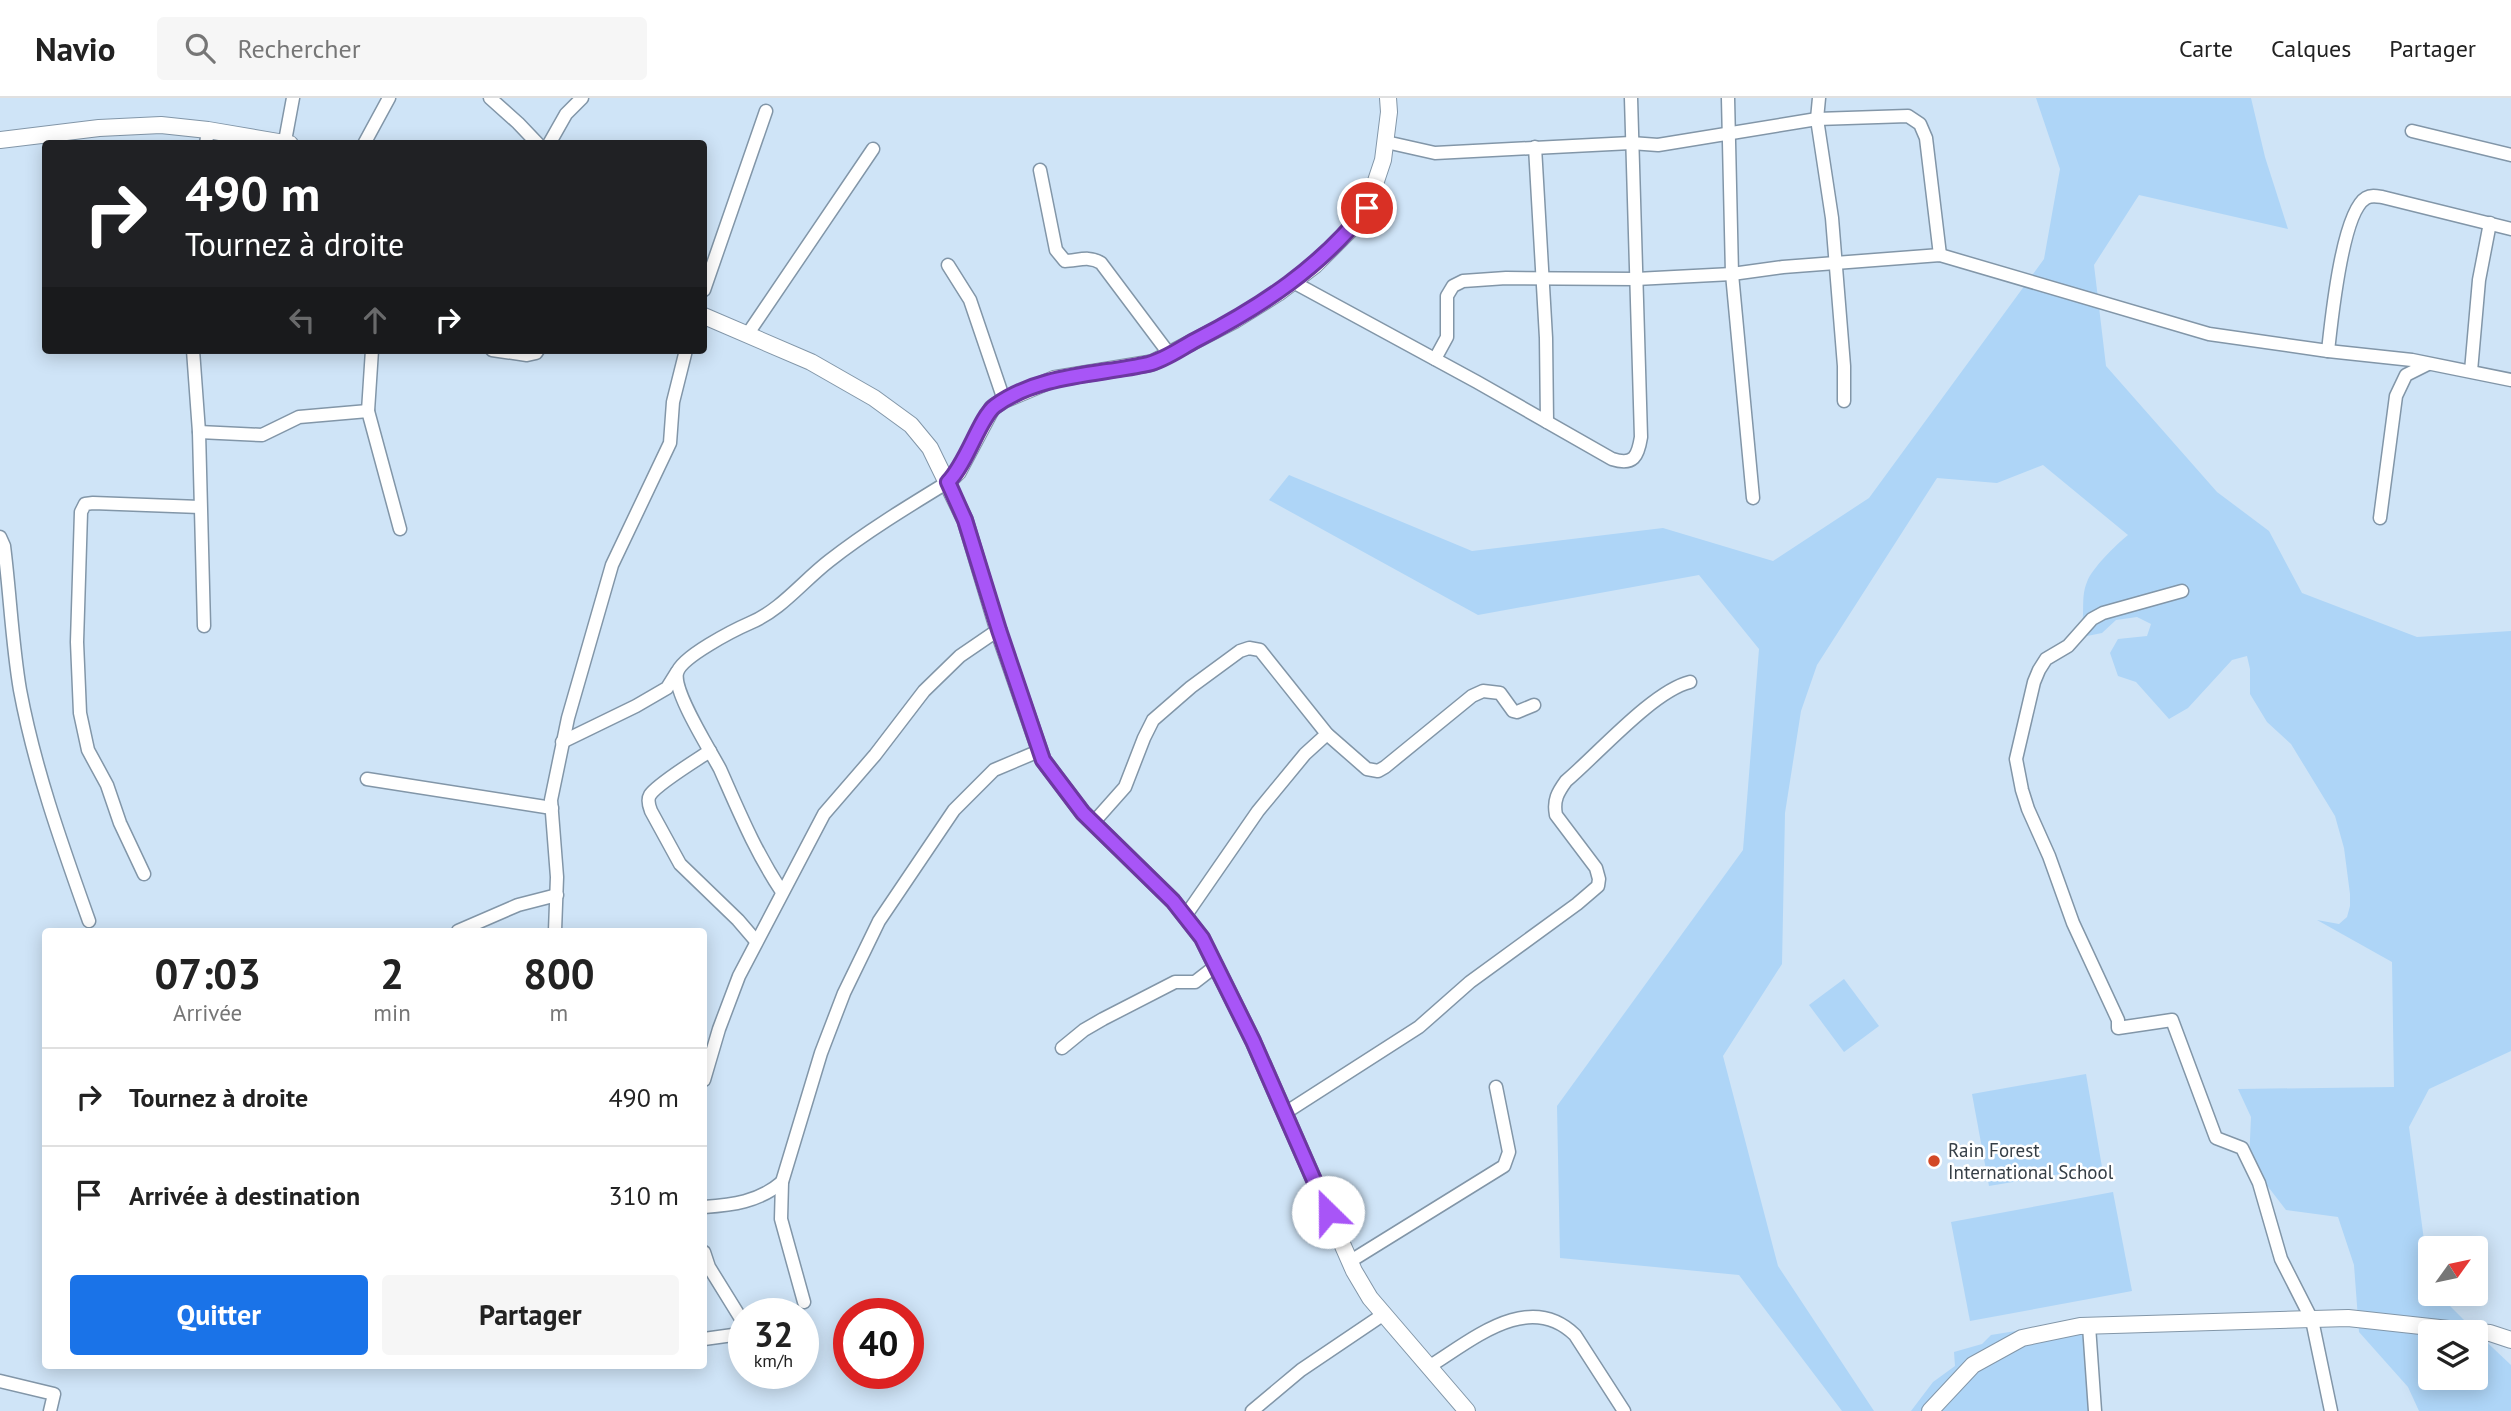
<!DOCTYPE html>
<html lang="fr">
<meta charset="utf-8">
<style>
body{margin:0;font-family:"PT Sans",sans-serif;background:#f6f6f6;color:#222;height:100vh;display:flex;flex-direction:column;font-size:26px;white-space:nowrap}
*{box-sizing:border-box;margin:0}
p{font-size:23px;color:#767676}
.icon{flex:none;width:38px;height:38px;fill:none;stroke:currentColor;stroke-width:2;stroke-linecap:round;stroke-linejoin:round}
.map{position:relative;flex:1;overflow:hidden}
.drawer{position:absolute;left:42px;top:830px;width:665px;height:441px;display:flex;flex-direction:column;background:#fff;border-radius:7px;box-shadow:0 4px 18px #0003}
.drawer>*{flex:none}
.top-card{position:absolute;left:42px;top:42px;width:665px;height:214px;border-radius:7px;box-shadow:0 4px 18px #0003;background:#202124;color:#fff;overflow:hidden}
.needle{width:46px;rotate:57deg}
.tools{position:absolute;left:2418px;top:1138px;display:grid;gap:14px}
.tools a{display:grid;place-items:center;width:70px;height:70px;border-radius:7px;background:#fff;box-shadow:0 4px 18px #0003;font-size:35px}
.speed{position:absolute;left:728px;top:1200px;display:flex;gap:14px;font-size:35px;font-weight:700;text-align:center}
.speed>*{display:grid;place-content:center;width:91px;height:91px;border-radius:50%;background:#fff;box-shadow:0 4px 18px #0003;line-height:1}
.speed small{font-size:18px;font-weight:400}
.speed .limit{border:10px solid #d22;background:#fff;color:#111}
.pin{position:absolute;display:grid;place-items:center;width:60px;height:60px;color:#fff;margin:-30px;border:4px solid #fff;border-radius:50%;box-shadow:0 2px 7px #0007}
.me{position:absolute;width:77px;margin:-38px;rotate:337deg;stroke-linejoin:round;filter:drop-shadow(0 0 5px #0008)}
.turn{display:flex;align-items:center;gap:24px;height:147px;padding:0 28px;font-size:32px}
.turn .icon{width:91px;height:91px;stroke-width:2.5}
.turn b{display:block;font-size:49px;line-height:60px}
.lanes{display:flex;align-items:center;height:66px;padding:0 28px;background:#0003;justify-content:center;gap:35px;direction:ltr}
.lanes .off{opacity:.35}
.eta{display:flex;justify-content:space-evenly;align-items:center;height:119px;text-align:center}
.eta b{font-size:42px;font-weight:700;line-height:49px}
.primary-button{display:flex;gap:14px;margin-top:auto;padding:14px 28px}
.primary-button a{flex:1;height:80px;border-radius:7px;background:#1a73e8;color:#fff;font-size:28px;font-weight:700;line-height:80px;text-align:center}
.primary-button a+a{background:#f6f6f6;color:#222}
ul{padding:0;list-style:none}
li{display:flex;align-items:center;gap:21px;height:98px;padding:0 28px;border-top:2px solid #e0e0e0}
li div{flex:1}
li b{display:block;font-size:26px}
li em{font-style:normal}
header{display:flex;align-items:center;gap:42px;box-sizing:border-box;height:98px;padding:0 35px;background:#fff;border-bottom:2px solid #e0e0e0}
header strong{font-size:33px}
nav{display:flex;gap:38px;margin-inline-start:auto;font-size:24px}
.search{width:490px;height:63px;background:#f6f6f6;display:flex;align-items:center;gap:18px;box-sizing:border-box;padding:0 24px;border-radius:7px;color:#767676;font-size:26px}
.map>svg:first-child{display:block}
</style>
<header>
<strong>Navio</strong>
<div class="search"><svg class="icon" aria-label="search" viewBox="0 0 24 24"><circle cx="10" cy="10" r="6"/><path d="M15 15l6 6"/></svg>Rechercher</div>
<nav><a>Carte</a><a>Calques</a><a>Partager</a></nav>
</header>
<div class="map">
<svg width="2511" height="1313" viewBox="0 0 2511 1313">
<rect width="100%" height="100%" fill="#cfe4f7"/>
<!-- green -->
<g fill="#aed5f7">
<path d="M2036 0H2251L2265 59 2288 131 2139 97 2094 167 2106 268 2217 394 2269 433 2302 495 2417 539 2511 533V953L2429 991 2409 1029 2431 1195H2437L2476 1234H2431V1279H2476V1234L2511 1267V1313H2419L2408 1289 2359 1234 2354 1167 2338 1119 2286 1112 2249 1064 2251 1019 2238 991 2394 989 2392 864 2317 822 2339 826 2347 819 2350 808V796L2344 750 2335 718 2291 646 2267 624 2250 596V571L2247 558 2232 562 2188 610 2169 621 2136 584 2118 578 2110 555 2118 541 2147 538 2151 526 2137 519 2116 522 2102 535 2077 540C2088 523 2079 502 2087 484 2092 470 2116 447 2128 437L2043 367 1997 385 1937 380 1817 567 1801 613 1785 715 1782 866 1723 958 1778 1168 1874 1313H1842L1739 1177 1560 1160 1557 1008 1743 752 1759 551 1699 477 1478 517 1269 402 1289 377 1472 453 1663 430 1773 463 1869 400 2044 161 2060 71Z"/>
<path d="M1844 881 1879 928 1844 954 1809 907Z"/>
<path d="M2086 976 2102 1069 1989 1088 1972 996Z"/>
<path d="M2113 1094 2132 1193 1970 1223 1951 1124Z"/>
<path d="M2091 1221 2092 1313H1911L1933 1284 1955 1268 1954 1254 1982 1246 1991 1237Z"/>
</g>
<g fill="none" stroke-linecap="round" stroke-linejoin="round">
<defs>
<g id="minor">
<path d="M490 0 518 25 538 46"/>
<path d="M1728 0 1732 176 1753 400"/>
<path d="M1819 0 1817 21 1832 120 1844 268V303"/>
<path d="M2412 33 2511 57"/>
<path d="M285 43 293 0"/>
<path d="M1386 44 1435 55 1631 45 1658 47 1817 21 1908 18 1920 26 1926 40 1940 157"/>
<path d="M206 46 208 32"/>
<path d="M364 46 389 0"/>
<path d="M549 46 566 16 582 0"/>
<path d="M1535 49 1546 240 1547 324"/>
<path d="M1040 72 1056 152 1065 163C1077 163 1089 157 1101 165L1170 257"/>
<path d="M948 167 970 202 1004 302"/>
<path d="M1293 184 1477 284 1612 361C1634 368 1638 358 1641 339L1631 0"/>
<path d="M704 192 766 13"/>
<path d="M747 237 873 51"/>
<path d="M193 252 199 334 204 528"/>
<path d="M372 252 368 313 400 431"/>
<path d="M492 252 527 257 536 255 538 252"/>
<path d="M2328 253C2331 226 2342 114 2366 100 2371 97 2376 98 2382 99L2511 131"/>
<path d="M1435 261 1447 239V198L1453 188 1463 183 1506 180 1636 181 1732 176 1783 169 1940 157 2209 236 2328 253 2412 262 2511 282"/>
<path d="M2471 273 2479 182 2490 125"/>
<path d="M199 334 262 337 299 319 368 313"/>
<path d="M2380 420 2396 298 2406 277 2428 266"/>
<path d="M0 439 4 448C10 495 12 545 20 592 35 672 62 747 89 823"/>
<path d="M2182 493 2103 515 2092 521 2068 548 2046 561 2039 572 2034 584 2016 661 2022 692 2028 711 2049 758 2073 825 2118 922V930L2172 922 2216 1040 2242 1050 2259 1085 2281 1161 2312 1222 2331 1313"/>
<path d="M562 644 636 608 667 590 677 574"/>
<path d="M710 653C698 661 657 686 650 697 647 702 649 708 651 713L680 766 738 822 756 843"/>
<path d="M367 681 552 710"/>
<path d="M1093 725 1125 689 1144 640 1153 622 1191 589 1240 553 1249 550 1260 552 1327 636 1367 671 1378 673 1385 669 1472 598 1483 593 1500 595 1513 613 1517 614 1534 607"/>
<path d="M144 776 120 725 107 687 88 652 80 615 77 544 81 414 85 406 93 405 200 409"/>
<path d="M782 794C755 753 740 716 720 671 710 652 673 594 677 575 681 559 734 532 750 525 781 512 802 484 829 463 866 434 907 409 948 384"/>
<path d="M1186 817 1258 713 1305 656 1327 636"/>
<path d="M458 833 518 807 557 797"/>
<path d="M555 833 557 779 551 702 568 620 612 467 670 345 673 304 686 252"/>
<path d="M1062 950 1084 932 1103 921 1175 884H1195L1217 867"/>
<path d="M704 982 719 931 739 878 824 716 875 657 924 593 960 558 998 532"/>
<path d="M1285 1015 1419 929 1470 884 1577 806 1598 788 1599 781 1596 770 1556 717C1553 702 1558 694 1566 683 1598 656 1653 593 1690 584"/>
<path d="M704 1109C732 1107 759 1104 782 1084"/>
<path d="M704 1154 709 1169 743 1224 740 1236 704 1241"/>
<path d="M1349 1164 1504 1068 1509 1054 1496 989"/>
<path d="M804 1204 781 1121 782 1084 821 955 844 895 879 823 954 712 994 672 1039 653"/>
<path d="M2089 1228 2095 1313"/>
<path d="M1430 1268C1472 1242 1529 1192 1575 1237L1624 1313"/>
<path d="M0 1283 54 1296 50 1313"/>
<path d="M1252 1313 1301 1272 1384 1216"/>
</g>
<g id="tertiary">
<path d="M0 42 99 30 161 27 208 32 290 46"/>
<path d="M704 218 811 264 874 300 911 327 930 350 965 422 998 532 1043 662 1083 715 1173 803 1202 840 1253 943 1354 1173 1370 1200 1467 1313"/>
<path d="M948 384 958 374 992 310 1004 302 1054 281 1152 265 1235 222 1278 195 1315 167 1349 133 1367 110 1383 62 1389 14 1388 0"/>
<path d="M2476 1234 2490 1235 2511 1242"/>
<path d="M1930 1313 1973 1267 2022 1240 2080 1228 2348 1220 2476 1234"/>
</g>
</defs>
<!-- minor casing -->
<use href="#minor" stroke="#8296a8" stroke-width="15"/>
<!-- tertiary casing -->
<use href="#tertiary" stroke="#8296a8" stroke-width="18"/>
<!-- minor -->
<use href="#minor" stroke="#fff" stroke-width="12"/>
<!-- tertiary -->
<use href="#tertiary" stroke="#fff" stroke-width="16"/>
</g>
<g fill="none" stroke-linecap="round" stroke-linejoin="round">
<defs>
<path id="route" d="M1328 1114 1253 943 1202 840 1173 803 1083 715 1043 662 999 532 965 422 948 384C967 365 980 319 995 308 1039 276 1098 277 1148 266 1165 262 1181 250 1196 242 1262 208 1321 169 1367 110"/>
</defs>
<!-- route casing -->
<use href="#route" stroke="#6d37a1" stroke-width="18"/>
<!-- route -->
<use href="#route" stroke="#a855f7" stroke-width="12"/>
</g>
<!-- markers -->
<circle fill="#d24826" stroke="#fff" stroke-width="2.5" cx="1934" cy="1063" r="7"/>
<g text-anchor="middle" stroke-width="5" stroke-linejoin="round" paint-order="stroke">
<!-- poi labels -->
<g font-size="19" fill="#353e46" stroke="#fff" text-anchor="start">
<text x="1948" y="1059">Rain Forest<tspan x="1948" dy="22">International School</tspan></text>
</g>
</g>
</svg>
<div class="tools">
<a><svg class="needle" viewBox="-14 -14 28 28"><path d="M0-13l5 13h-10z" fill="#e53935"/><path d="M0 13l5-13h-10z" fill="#767676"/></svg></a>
<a><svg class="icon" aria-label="layers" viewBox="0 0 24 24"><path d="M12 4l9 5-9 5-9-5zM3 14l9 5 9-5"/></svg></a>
</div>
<div class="speed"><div>32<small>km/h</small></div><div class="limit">40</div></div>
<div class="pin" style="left:1367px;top:110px;background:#d93025"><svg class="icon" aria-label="arrive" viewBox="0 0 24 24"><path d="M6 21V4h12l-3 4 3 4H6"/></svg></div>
<svg class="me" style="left:1328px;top:1114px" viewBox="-20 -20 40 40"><circle r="19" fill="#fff"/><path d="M0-13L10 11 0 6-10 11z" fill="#a855f7"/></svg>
<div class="top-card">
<div class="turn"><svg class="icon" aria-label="right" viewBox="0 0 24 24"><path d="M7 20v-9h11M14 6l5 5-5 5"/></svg><div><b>490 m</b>Tournez à droite</div></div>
<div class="lanes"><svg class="icon off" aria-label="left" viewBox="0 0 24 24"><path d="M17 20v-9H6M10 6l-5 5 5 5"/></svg><svg class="icon off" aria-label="ahead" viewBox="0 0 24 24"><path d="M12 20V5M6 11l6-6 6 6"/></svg><svg class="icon" aria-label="right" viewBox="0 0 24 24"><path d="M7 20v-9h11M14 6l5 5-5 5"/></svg></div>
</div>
<section class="drawer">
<div class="eta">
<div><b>07:03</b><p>Arrivée</p></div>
<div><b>2</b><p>min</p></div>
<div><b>800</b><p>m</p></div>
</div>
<ul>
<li><svg class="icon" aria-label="right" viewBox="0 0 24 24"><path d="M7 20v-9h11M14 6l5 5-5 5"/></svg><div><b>Tournez à droite</b></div><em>490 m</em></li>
<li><svg class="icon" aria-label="arrive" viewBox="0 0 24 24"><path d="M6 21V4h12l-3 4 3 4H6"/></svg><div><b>Arrivée à destination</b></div><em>310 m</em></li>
</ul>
<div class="primary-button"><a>Quitter</a><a>Partager</a></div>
</section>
</div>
